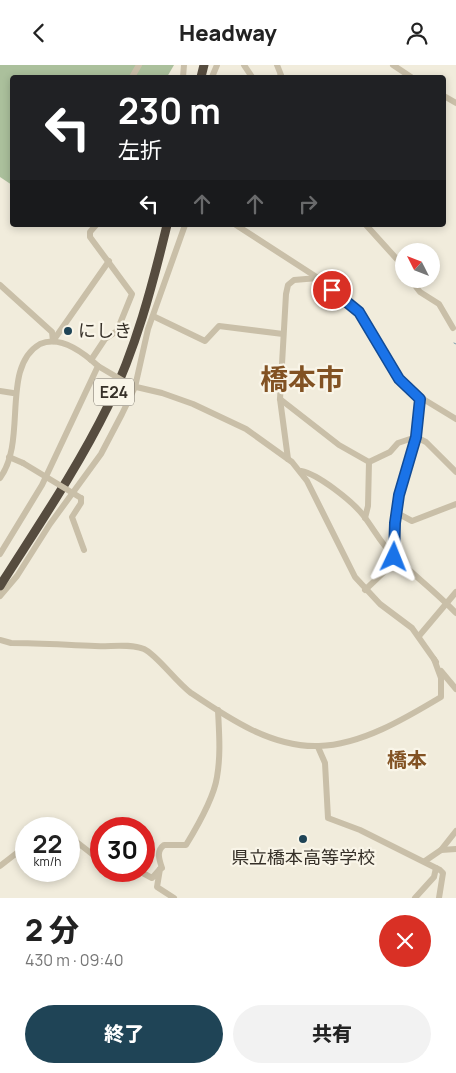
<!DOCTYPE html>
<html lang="ja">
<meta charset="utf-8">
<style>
body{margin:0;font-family:Manrope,"Noto Sans JP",sans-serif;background:#f2f2f2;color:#222;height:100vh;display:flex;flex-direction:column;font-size:19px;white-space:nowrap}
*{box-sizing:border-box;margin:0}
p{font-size:16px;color:#767676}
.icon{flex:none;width:28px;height:28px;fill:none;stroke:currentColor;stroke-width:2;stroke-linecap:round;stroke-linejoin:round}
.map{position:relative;height:833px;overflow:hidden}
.sheet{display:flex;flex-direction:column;background:#fff;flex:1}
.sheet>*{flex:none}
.hud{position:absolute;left:10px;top:10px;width:436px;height:152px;border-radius:5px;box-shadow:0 2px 8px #0003;background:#202124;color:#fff;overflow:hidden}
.needle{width:32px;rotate:312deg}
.tools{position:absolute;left:395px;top:178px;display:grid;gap:10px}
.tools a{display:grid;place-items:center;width:45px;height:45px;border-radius:50%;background:#fff;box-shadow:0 2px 8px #0003;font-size:25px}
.speed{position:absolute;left:15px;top:752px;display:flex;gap:10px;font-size:25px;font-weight:700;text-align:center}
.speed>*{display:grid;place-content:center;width:65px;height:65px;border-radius:50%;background:#fff;box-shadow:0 2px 8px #0003;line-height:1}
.speed small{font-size:12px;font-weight:400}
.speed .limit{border:8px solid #d22;background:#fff;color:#111}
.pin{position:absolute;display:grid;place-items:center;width:42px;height:42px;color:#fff;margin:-21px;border:2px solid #fff;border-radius:50%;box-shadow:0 1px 5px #0007}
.me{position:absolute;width:55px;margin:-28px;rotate:2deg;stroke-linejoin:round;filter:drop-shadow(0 0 4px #0008)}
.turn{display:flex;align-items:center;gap:18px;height:105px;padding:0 25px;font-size:22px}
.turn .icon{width:65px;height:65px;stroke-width:2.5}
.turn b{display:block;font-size:35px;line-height:42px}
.lanes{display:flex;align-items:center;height:48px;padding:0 25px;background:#0003;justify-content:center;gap:25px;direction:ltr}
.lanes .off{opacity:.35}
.round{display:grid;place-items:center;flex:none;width:52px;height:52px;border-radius:26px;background:#f2f2f2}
.headline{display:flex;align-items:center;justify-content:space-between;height:85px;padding:0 25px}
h1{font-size:30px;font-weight:800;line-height:38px}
.action{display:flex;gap:10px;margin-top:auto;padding:10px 25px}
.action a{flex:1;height:58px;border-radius:30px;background:#1f4456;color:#fff;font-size:20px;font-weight:800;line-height:58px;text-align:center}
.action a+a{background:#f2f2f2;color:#222}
header{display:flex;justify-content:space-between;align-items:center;height:65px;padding:0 25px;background:#fff;font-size:22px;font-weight:800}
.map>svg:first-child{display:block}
</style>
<header><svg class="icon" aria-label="back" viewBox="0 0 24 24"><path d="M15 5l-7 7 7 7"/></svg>Headway<svg class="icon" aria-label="person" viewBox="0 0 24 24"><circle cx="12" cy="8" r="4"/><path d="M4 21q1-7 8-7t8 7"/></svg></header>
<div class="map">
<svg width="456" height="833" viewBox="0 0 456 833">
<rect width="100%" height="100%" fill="#f1ecdc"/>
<!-- green -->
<path fill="#abc09c" d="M0 0H174L167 12H12V120L0 112Z"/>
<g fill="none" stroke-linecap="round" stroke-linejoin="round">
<!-- stream -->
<path stroke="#7b9ead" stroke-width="1" d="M454 278 456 279"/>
<!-- minor -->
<g stroke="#c9bfa8" stroke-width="6">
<path d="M244 0 252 12"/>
<path d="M277 0 281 10 279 12"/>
<path d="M393 0 411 12"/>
<path d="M132 12 139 0"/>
<path d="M183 12 184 0"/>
<path d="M212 12 217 0"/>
<path d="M444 31 456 38"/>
<path d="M236 160 318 213 359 247 399 314 410 326 456 354"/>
<path d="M366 160 404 202"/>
<path d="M410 214 420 227 439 239 453 263"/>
<path d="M0 220 52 267 53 276"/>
<path d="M153 251 205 276 219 261 283 269"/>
<path d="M53 276 109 196"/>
<path d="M91 295 105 274 117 266 132 229 90 172V167L96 160"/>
<path d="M132 321 162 328 193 339 246 364 292 397 307 416 355 512 380 539 412 563 436 597"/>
<path d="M0 326 13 328"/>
<path d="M280 334 339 380 369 397"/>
<path d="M9 392 23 398"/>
<path d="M288 394 280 334 286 229 288 220 294 215 318 213"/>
<path d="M369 397 390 387 398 378 416 372 426 377 456 407"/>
<path d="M301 406C318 409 352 436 363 450 374 464 382 481 396 493 416 512 437 528 456 548"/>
<path d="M0 413C28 375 0 302 40 279 60 270 84 288 98 301L42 420 0 489"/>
<path d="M81 433V438L72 452 84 485"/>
<path d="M397 448 412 456 456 439"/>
<path d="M365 453 368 441 369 397"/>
<path d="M365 525 386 505 394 492 395 458 399 430 416 372 421 334"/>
<path d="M0 531 17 511 50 459 101 389 122 349 135 322 148 264 185 160"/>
<path d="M419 571 456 527"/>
<path d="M0 575 11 578C39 578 67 580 95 581 110 582 129 578 144 584 157 590 176 617 191 628 228 653 272 683 319 681 361 680 406 653 441 632V613L434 594"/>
<path d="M441 606 456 624"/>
<path d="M318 682 325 698 328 753 360 765 440 805 443 808 439 833"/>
<path d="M69 771 101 796"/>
<path d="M441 785 456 766"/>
<path d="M425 796 441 785 456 784"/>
<path d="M0 801 18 787H26"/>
<path d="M160 804 162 803C159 794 156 786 164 780H186C197 762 214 732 217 712 221 689 219 667 218 645"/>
<path d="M139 806 152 813 160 804 157 822 174 833"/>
<path d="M415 833 434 812 436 803"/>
</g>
<!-- highway -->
<g stroke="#564c3f" stroke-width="9">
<path d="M201 12 204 0"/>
<path d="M0 521C38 461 77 404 108 341 136 283 152 222 167 160"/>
</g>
<!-- minor-bridge -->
<g stroke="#c9bfa8" stroke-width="6">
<path d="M98 301 132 321"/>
<path d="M23 398 81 433"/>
</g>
</g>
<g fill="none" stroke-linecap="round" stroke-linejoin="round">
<defs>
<path id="route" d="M332 225 359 247 399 314 420 334 416 372 399 430 395 458 394 492"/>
</defs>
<!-- route casing -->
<use href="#route" stroke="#114b97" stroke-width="12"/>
<!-- route -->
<use href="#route" stroke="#1a73e8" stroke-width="9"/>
</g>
<!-- markers -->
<g fill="#1f4456" stroke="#f9f5e8" stroke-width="2">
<circle cx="68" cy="266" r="5"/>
<circle cx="303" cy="774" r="5"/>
</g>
<g text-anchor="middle" stroke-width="4.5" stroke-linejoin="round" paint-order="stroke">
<!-- shield labels -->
<rect fill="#f9f5e8" stroke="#706b62" stroke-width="1" x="94" y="313.5" width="40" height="27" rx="4"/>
<g font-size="16" font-weight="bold" fill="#363028">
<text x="114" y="333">E24</text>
</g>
<!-- poi labels -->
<g font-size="18" fill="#363028" stroke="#f9f5e8" text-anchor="start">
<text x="78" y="272">にしき</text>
<text x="303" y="799" text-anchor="middle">県立橋本高等学校</text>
</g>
<!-- quarter labels -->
<g font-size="20" font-weight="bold" fill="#825223" stroke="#f9f5e8">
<text x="407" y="702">橋本</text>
</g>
<!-- town labels -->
<g font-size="28" font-weight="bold" fill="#825223" stroke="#f9f5e8">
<text x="302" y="324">橋本市</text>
</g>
</g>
</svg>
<div class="tools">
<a><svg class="needle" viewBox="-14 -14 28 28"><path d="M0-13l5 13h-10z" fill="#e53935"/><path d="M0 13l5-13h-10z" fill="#767676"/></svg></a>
</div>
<div class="speed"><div>22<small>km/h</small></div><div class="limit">30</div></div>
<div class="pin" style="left:332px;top:225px;background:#d93025"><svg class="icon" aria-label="arrive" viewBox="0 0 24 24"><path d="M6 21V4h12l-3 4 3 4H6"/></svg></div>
<svg class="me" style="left:394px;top:492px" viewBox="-20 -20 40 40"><path d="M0-17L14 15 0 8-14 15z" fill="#1a73e8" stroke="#fff" stroke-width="4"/></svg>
<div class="hud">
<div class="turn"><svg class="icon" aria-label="left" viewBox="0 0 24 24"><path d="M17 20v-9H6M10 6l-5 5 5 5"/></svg><div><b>230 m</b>左折</div></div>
<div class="lanes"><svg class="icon" aria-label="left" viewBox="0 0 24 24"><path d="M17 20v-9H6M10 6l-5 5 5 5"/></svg><svg class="icon off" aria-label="ahead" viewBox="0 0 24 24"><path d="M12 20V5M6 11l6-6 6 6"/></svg><svg class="icon off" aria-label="ahead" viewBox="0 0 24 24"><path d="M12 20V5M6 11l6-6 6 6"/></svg><svg class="icon off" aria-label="right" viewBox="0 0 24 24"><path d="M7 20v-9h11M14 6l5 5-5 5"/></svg></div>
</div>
</div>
<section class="sheet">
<div class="headline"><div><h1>2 分</h1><p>430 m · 09:40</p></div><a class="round" style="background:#d93025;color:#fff"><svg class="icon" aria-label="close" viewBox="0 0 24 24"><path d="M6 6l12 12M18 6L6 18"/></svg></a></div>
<div class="action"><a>終了</a><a>共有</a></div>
</section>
